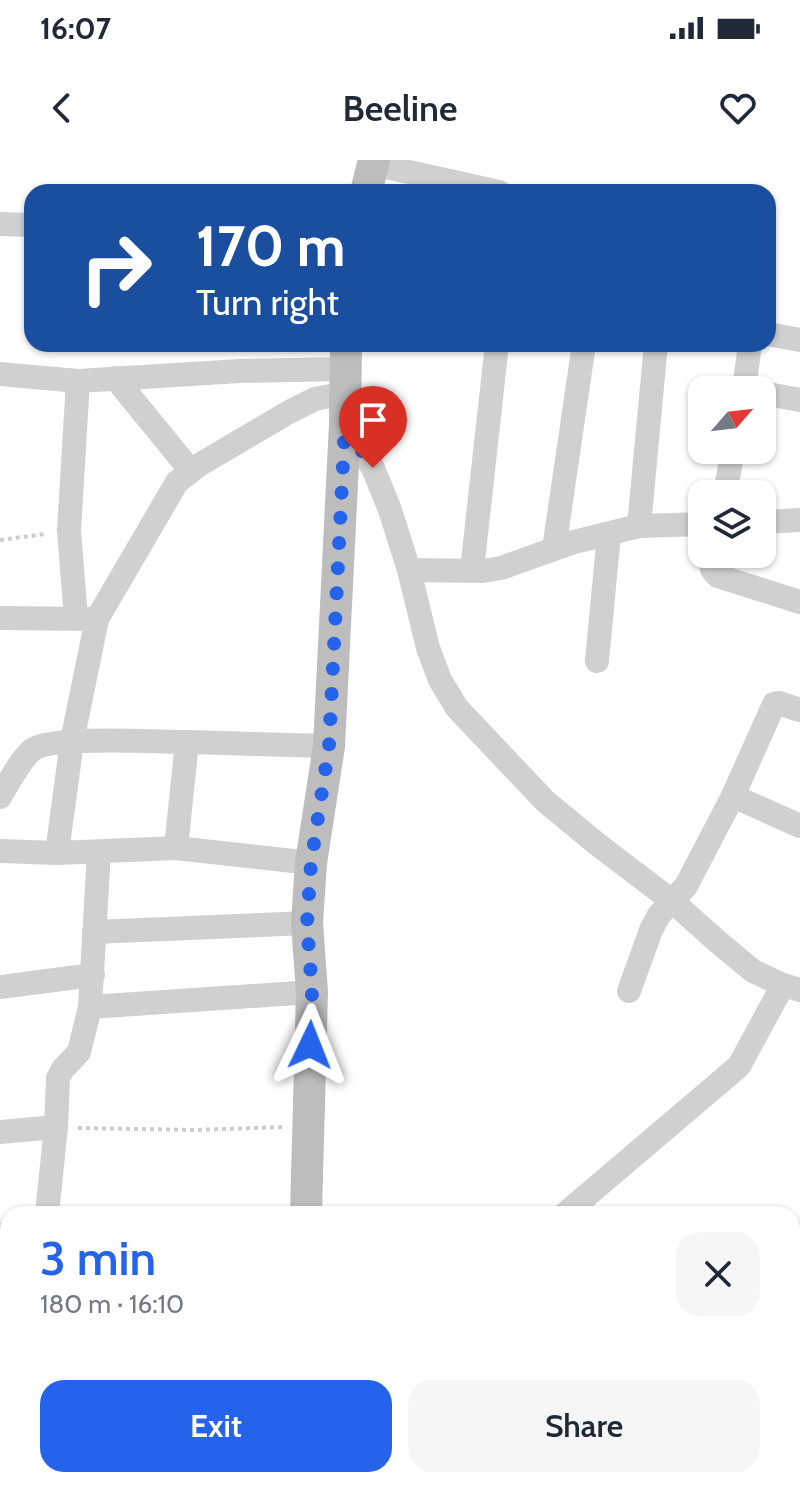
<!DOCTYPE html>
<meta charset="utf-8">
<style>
body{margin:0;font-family:Cabin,sans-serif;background:#f6f6f7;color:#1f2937;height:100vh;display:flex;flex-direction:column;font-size:30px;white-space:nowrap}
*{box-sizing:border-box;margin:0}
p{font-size:26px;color:#747a83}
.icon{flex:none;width:44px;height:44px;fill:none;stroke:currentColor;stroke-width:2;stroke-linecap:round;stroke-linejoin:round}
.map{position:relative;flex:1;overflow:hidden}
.panel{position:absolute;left:0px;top:1046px;width:800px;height:282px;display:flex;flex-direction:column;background:#fff;border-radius:24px 24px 0 0;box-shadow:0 2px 6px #0004}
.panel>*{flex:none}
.hud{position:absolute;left:24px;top:24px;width:752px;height:168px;border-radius:24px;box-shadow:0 2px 6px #0004;background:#1a4fa0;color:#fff;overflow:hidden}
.needle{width:52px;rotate:62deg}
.controls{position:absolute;left:688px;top:216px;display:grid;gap:16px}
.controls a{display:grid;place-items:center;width:88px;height:88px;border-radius:16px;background:#fff;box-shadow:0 2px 6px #0004;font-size:40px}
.pin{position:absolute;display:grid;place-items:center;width:68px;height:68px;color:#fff;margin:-82px -34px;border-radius:50% 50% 50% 0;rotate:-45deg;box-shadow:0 0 8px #0007}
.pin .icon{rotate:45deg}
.me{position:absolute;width:88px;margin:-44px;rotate:2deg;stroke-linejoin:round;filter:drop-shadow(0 0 6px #0008)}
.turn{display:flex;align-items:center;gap:28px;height:168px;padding:0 40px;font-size:36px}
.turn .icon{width:104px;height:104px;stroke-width:2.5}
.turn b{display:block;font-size:56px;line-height:68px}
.round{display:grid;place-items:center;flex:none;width:84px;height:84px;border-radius:24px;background:#f6f6f7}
.overview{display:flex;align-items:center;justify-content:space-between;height:136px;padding:0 40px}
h1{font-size:48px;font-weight:600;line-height:60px;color:#2563eb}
.action{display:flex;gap:16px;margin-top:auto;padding:16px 40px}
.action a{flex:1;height:92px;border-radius:24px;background:#2563eb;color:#fff;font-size:32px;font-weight:600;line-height:92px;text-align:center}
.action a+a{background:#f6f6f7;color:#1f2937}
.status{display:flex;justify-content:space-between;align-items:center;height:56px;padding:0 40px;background:#fff;direction:ltr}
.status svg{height:22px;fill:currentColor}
header{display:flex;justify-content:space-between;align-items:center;height:104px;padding:0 40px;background:#fff;font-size:36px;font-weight:600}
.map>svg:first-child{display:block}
</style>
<div class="status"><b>16:07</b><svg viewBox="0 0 49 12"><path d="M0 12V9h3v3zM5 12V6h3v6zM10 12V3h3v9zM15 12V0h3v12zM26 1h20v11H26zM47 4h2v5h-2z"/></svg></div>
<header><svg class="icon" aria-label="back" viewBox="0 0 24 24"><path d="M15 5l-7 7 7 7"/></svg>Beeline<svg class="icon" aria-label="heart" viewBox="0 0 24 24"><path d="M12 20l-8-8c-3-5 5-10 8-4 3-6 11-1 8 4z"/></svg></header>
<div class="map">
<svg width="800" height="1327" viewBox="0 0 800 1327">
<rect width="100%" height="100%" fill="#fff"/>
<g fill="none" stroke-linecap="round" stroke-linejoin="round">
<!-- path -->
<g stroke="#cdcdcd" stroke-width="4" stroke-dasharray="4 4" stroke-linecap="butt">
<path d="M0 380 45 374"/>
<path d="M78 968 195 970 282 967"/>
</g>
<!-- street -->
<g stroke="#d0d0d0" stroke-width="24">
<path d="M373 4 499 32"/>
<path d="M0 64 32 65"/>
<path d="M768 174 800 180"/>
<path d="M0 214 78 221 240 211 346 209"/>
<path d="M115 218 191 311"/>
<path d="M744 230 750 184"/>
<path d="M762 233 800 240"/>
<path d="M345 264 373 308 390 350 409 410 428 488 440 520 457 548 545 641 597 684 672 741 718 782 753 811 783 825 800 830"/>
<path d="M725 334 733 290"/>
<path d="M762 362 800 360"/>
<path d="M639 366 656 184"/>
<path d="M554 389 584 184"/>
<path d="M713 394C711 404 709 409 718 416L800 442"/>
<path d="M409 410 483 411 501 408 574 382 639 366 702 364"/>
<path d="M472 410 497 184"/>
<path d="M0 458 91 459"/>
<path d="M76 459 69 370 78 221"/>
<path d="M597 501 609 374"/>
<path d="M187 582 329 586"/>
<path d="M733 636 800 666"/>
<path d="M0 637C8 624 20 600 32 590 51 575 157 582 187 582L176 688"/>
<path d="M0 691 57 693 176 688 311 703"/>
<path d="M57 693 72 581 97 459 177 322 199 305 289 252 315 239 346 233"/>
<path d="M94 772 307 763"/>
<path d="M0 827 93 815"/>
<path d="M629 831 651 770 659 755 686 726 733 636 774 544 779 543 800 550"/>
<path d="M90 847 312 832"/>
<path d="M0 972 56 967"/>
<path d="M47 1054 56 967 58 918 63 909 79 892 90 847 99 692"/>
<path d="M565 1054 739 906 783 825"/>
<path d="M0 1075H8"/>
<path d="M792 1209 800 1192"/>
<path d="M653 1320 665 1327"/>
<path d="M475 1327 478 1320"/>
<path d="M738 1327 741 1320"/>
</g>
<!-- secondary -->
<g stroke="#bdbdbd" stroke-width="32">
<path d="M366 32 374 0"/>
<path d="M306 1054 312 832 307 763 311 703 329 586 345 264 346 184"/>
<path d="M291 1327 292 1320"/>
</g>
</g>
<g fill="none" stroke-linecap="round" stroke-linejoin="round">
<!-- route -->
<path stroke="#2563eb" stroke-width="14" stroke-dasharray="0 25.2" d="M310 885 312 832 307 763 311 703 329 586 345 264 373 308"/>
</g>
</svg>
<div class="controls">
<a><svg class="needle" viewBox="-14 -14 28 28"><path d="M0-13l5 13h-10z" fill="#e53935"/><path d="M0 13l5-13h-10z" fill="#747a83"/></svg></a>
<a><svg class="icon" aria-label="layers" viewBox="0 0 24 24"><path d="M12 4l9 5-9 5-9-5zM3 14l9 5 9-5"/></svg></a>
</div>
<div class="pin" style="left:373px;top:308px;background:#d93025"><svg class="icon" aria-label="arrive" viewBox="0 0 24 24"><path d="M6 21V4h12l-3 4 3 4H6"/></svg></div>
<svg class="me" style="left:310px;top:885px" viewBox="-20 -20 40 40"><path d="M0-17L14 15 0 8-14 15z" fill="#2563eb" stroke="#fff" stroke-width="4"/></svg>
<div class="hud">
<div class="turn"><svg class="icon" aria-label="right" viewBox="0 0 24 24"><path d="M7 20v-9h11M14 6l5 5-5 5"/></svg><div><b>170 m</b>Turn right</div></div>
</div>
<section class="panel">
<div class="overview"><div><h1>3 min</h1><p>180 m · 16:10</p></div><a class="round"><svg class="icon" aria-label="close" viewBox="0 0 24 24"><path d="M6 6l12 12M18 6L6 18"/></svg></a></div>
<div class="action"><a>Exit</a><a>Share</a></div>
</section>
</div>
